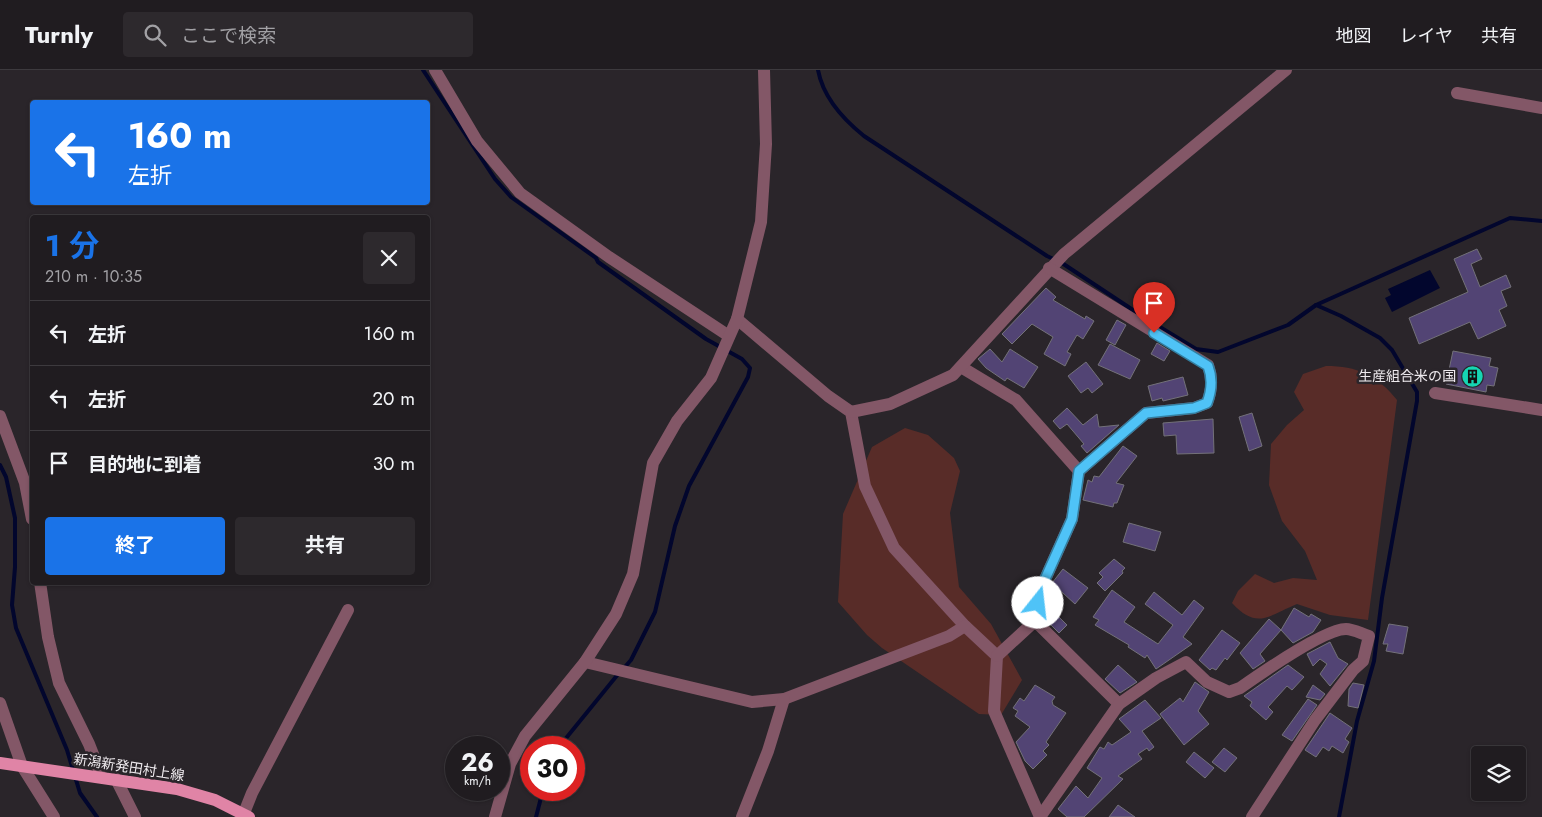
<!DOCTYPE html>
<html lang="ja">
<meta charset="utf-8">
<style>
body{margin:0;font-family:Jost,"Noto Sans JP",sans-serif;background:#2d292d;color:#f1f3f6;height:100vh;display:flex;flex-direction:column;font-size:19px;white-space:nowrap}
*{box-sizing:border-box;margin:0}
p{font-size:16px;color:#a2a1a5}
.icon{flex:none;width:28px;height:28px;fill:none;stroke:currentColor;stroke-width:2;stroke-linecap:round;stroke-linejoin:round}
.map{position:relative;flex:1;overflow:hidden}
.sheet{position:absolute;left:30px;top:145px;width:400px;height:370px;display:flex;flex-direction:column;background:#201c20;border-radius:5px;box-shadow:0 1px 4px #0004,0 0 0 1px #3d3a3e}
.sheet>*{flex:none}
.guide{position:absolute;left:30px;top:30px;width:400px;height:105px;border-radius:5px;box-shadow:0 1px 4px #0004,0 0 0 1px #3d3a3e;background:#1a73e8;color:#fff;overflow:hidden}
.tools{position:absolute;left:1471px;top:676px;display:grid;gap:10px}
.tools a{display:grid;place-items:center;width:55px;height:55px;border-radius:5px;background:#201c20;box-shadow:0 1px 4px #0004,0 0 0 1px #3d3a3e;font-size:25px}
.speed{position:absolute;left:445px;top:666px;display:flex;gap:10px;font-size:25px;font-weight:700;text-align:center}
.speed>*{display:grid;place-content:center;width:65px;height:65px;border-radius:50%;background:#201c20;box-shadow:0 1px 4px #0004,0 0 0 1px #3d3a3e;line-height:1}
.speed small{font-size:12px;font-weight:400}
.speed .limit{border:8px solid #d22;background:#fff;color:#111}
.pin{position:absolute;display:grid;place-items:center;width:42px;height:42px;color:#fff;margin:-51px -21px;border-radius:50% 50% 50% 0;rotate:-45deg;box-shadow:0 0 5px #0007}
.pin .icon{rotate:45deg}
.me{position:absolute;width:55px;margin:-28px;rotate:16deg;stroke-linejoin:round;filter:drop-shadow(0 0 4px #0008)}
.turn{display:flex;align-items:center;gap:18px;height:105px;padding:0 15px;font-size:22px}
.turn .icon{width:65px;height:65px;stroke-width:2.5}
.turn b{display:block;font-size:35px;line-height:42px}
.round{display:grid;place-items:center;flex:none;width:52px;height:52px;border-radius:5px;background:#2d292d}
.summary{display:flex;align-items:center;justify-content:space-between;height:85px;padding:0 15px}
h1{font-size:30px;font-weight:700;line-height:38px;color:#1a73e8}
.action{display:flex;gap:10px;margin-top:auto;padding:10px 15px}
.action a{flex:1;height:58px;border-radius:5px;background:#1a73e8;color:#fff;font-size:20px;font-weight:700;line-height:58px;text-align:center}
.action a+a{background:#2d292d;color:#f1f3f6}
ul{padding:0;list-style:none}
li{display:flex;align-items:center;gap:15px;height:65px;padding:0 15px;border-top:1px solid #3d3a3e}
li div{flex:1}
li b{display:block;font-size:19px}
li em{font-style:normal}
header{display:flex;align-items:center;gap:30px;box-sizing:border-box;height:70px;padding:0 25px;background:#201c20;border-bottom:1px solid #3d3a3e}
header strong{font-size:24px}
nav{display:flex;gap:28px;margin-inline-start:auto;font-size:18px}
.search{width:350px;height:45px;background:#2d292d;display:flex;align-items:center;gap:12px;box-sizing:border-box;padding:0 18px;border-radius:5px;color:#a2a1a5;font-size:19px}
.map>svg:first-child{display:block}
</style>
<header>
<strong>Turnly</strong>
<div class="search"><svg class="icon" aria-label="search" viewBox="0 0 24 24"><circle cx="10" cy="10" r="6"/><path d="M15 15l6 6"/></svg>ここで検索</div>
<nav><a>地図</a><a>レイヤ</a><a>共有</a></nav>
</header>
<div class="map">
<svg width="1542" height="747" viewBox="0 0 1542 747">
<rect width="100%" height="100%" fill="#2a252a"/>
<!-- green -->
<g fill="#582c28">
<path d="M1326 296C1357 296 1377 305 1397 330L1368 550 1330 545 1297 534C1268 546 1257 560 1232 533L1238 521 1255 504 1274 513 1293 508 1317 510 1305 481 1282 451 1269 415 1271 374 1287 355 1304 340 1294 322 1303 304Z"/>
<path d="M905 358 928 365 954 388 960 401 950 443 959 517 991 554 1022 610 1001 645 979 644 882 578 867 565 838 532 843 444 872 377Z"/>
</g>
<!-- water -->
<path fill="#02062d" d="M1430 200 1440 218 1392 242 1385 228 1391 225 1388 219Z"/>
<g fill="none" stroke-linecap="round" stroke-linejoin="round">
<!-- stream -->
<g stroke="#02062d" stroke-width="4">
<path d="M423 0 495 109 511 127 596 188 598 192 706 269 742 289 750 298 748 307 689 416 675 456 655 542 631 590 624 598"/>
<path d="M818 0C823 27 844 50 864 66L1047 186 1062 193 1145 248 1196 279 1218 282 1288 255 1316 235 1510 148 1542 151"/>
<path d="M1316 235 1341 246 1380 268 1392 280 1417 322V331L1382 528 1374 591 1357 651 1339 747"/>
<path d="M0 395 6 407 15 448V497L12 535 16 558 67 680 80 723 97 747"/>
<path d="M558 678 619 603"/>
<path d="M536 747 543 720"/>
</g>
</g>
<!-- building -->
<g fill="#524474" stroke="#737179">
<path d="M1477 179 1482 189 1471 194 1480 217 1506 205 1511 217 1501 221 1507 236 1499 240 1506 256 1478 269 1470 252 1419 274 1409 248 1468 222 1454 189Z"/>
<path d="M1046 218 1056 227 1053 230 1085 249 1086 246 1094 251 1083 269 1077 265 1067 282 1071 284 1065 296 1044 284 1053 267 1032 254 1012 274 1002 264Z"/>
<path d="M1117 250 1126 255 1115 275 1106 270Z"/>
<path d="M1157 273 1170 281 1164 291 1151 284Z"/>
<path d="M1110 274 1140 290 1130 309 1098 295Z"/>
<path d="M990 279 1002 292 1010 279 1038 297 1024 318 1007 308 1005 311 986 298 978 289Z"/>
<path d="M1453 281 1491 288 1489 296 1498 298 1494 316 1487 315 1486 322 1446 314Z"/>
<path d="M1086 292 1103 314 1092 323 1088 318 1081 323 1068 306Z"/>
<path d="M1183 307 1188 325 1163 331 1162 328 1152 331 1148 316Z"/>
<path d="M1067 338 1083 355 1097 344 1099 357 1119 355 1087 383 1081 376 1084 374 1067 354 1060 359 1053 351Z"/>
<path d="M1252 343 1262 376 1249 381 1239 347Z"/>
<path d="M1213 349 1214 383 1177 384 1176 365 1164 366 1163 353Z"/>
<path d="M1123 376 1137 386 1116 413 1124 415 1117 433H1114L1113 437 1083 430 1088 410 1092 412 1094 406 1099 407Z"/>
<path d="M1129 453 1161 462 1155 481 1123 472Z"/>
<path d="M1114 489 1125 498 1122 501 1123 503 1105 521 1097 513 1103 507 1099 503Z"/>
<path d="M1063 499 1088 518 1075 534 1052 513Z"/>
<path d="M1112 520 1135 537 1124 552 1158 574 1173 555 1145 534 1154 522 1182 545 1194 530 1204 538 1183 567 1192 574 1156 599 1147 585 1145 588 1128 577 1129 575 1095 555 1099 550 1093 547Z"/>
<path d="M1294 538 1309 547 1311 544 1321 550 1313 562 1293 573 1281 560Z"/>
<path d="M1051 544 1056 548 1058 546 1067 555 1059 563 1046 550Z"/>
<path d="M1269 549 1281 560 1260 584 1265 591 1253 599 1240 583Z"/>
<path d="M1389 554 1408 557 1403 584 1386 581 1388 574H1383Z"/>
<path d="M1222 560 1240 573 1227 590 1225 588 1216 600 1212 598 1210 600 1199 590Z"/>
<path d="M1330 572 1338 588 1348 594 1330 616 1320 604 1327 594 1320 589 1313 596 1307 584Z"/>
<path d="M1118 595 1137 612 1120 623 1105 609Z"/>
<path d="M1288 595 1304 607 1292 620 1287 616 1268 637 1273 642 1266 650 1250 636 1252 632 1244 626Z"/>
<path d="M1195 612 1209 622 1198 641 1209 654 1184 675 1160 644 1180 628 1183 632Z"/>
<path d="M1353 613 1364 615 1358 638 1348 636 1349 619Z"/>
<path d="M1035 615 1055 627 1052 631 1053 635 1066 643 1046 672 1049 675 1043 681 1047 685 1033 699 1025 691 1016 672 1030 657 1015 646 1018 641 1013 638 1020 628 1024 631Z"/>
<path d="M1313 615 1325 624 1320 630 1306 627Z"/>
<path d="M1308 629 1317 635 1292 671 1282 665Z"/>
<path d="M1145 630 1161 648 1142 661 1154 677 1149 681 1147 678 1138 684 1142 689 1118 706 1123 709 1084 747H1067L1058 739 1076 716 1088 728 1102 708 1087 698 1100 677 1104 679 1108 672 1112 675 1131 662 1119 649Z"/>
<path d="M1330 643 1352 658 1345 669 1349 672 1343 683 1332 676 1329 681 1323 677 1316 687 1305 680Z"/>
<path d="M1224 678 1237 688 1225 702 1212 692Z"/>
<path d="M1194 682 1214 698 1205 708 1186 692Z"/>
<path d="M1118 735 1135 747H1109Z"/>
</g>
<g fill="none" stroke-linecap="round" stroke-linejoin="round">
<!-- minor -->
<g stroke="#835767" stroke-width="12">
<path d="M435 0 477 71 520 123 609 187 729 266"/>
<path d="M1457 23 1542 38"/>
<path d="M737 249 828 326 851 342 865 416 894 478 965 556 997 586 994 641 1040 747"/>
<path d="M961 297 1016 330 1079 401"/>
<path d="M1435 323 1542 340"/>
<path d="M851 342 890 334 953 305 1064 184 1286 0"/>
<path d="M0 346 25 413 32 449"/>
<path d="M40 512 48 567 59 613 89 674 102 707"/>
<path d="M1035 551 1119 634"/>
<path d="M997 586 1035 551 1042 516 1072 449 1079 401 1146 343 1194 338 1207 333C1212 320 1213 309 1208 295L1049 198"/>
<path d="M585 592 752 632 784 629 949 566 965 556"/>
<path d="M0 633 22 696 54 747"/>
<path d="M116 709 135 747"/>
<path d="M244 743 252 723 348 540"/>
<path d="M742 747 768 681 784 629"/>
<path d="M1040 747 1119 634 1156 608 1186 592 1207 612 1229 622 1240 618C1260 604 1324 559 1346 559 1353 559 1362 564 1369 566L1363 591 1353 600 1315 650 1252 747"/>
</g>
<!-- tertiary -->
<path stroke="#835767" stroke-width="12" d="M495 747 510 694 525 666 585 592 616 544 633 504 653 393 677 351 711 308 737 249 761 152 766 74 764 0"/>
<!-- primary -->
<path stroke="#e084a6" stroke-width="12" d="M0 693 177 719 215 730 249 747"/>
</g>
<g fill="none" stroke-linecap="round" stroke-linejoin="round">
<defs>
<path id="route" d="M1038 533 1042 516 1072 449 1079 401 1146 343 1194 338 1207 333C1212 320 1213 309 1208 296L1154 263"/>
</defs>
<!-- route casing -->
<use href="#route" stroke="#337fa1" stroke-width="12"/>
<!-- route -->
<use href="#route" stroke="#4fc3f7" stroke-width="9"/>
</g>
<!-- icons -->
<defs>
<symbol id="building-disc" viewBox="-11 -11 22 22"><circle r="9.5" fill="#16d5b3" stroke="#2a252a"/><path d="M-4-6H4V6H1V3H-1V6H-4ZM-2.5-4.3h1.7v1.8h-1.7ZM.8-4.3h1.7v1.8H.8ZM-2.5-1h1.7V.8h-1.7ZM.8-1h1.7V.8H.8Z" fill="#111"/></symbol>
</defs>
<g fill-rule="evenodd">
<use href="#building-disc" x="1460" y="294" width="25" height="25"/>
</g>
<g text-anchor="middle" stroke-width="5" stroke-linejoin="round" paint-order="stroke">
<!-- poi labels -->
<g font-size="14" fill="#eeeaee" stroke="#2a252a" text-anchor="end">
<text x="1456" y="311">生産組合米の国</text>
</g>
<!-- street labels -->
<g font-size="14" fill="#eeeaee" stroke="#2a252a">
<text transform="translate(129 697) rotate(9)" y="5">新潟新発田村上線</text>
</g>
</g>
</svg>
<div class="tools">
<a><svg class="icon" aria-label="layers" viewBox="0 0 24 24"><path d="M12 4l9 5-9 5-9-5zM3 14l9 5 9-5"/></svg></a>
</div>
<div class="speed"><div>26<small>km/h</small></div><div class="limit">30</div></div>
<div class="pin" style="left:1154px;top:263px;background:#d93025"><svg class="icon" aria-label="arrive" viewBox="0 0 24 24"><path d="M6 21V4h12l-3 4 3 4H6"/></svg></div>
<svg class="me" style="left:1038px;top:533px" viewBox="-20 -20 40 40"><circle r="19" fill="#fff"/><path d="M0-13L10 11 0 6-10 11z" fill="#4fc3f7"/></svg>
<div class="guide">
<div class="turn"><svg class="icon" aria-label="left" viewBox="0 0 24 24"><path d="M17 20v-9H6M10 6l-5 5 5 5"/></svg><div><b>160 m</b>左折</div></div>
</div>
<section class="sheet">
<div class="summary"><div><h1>1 分</h1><p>210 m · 10:35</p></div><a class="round"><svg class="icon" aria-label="close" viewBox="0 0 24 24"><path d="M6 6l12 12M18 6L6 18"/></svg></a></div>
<ul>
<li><svg class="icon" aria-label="left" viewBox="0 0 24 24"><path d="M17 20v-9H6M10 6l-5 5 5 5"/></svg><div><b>左折</b></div><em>160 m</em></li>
<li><svg class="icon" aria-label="left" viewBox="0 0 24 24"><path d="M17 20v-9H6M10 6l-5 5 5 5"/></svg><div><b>左折</b></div><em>20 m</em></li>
<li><svg class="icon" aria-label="arrive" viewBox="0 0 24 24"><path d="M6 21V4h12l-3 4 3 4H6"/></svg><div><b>目的地に到着</b></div><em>30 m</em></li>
</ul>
<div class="action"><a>終了</a><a>共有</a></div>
</section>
</div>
